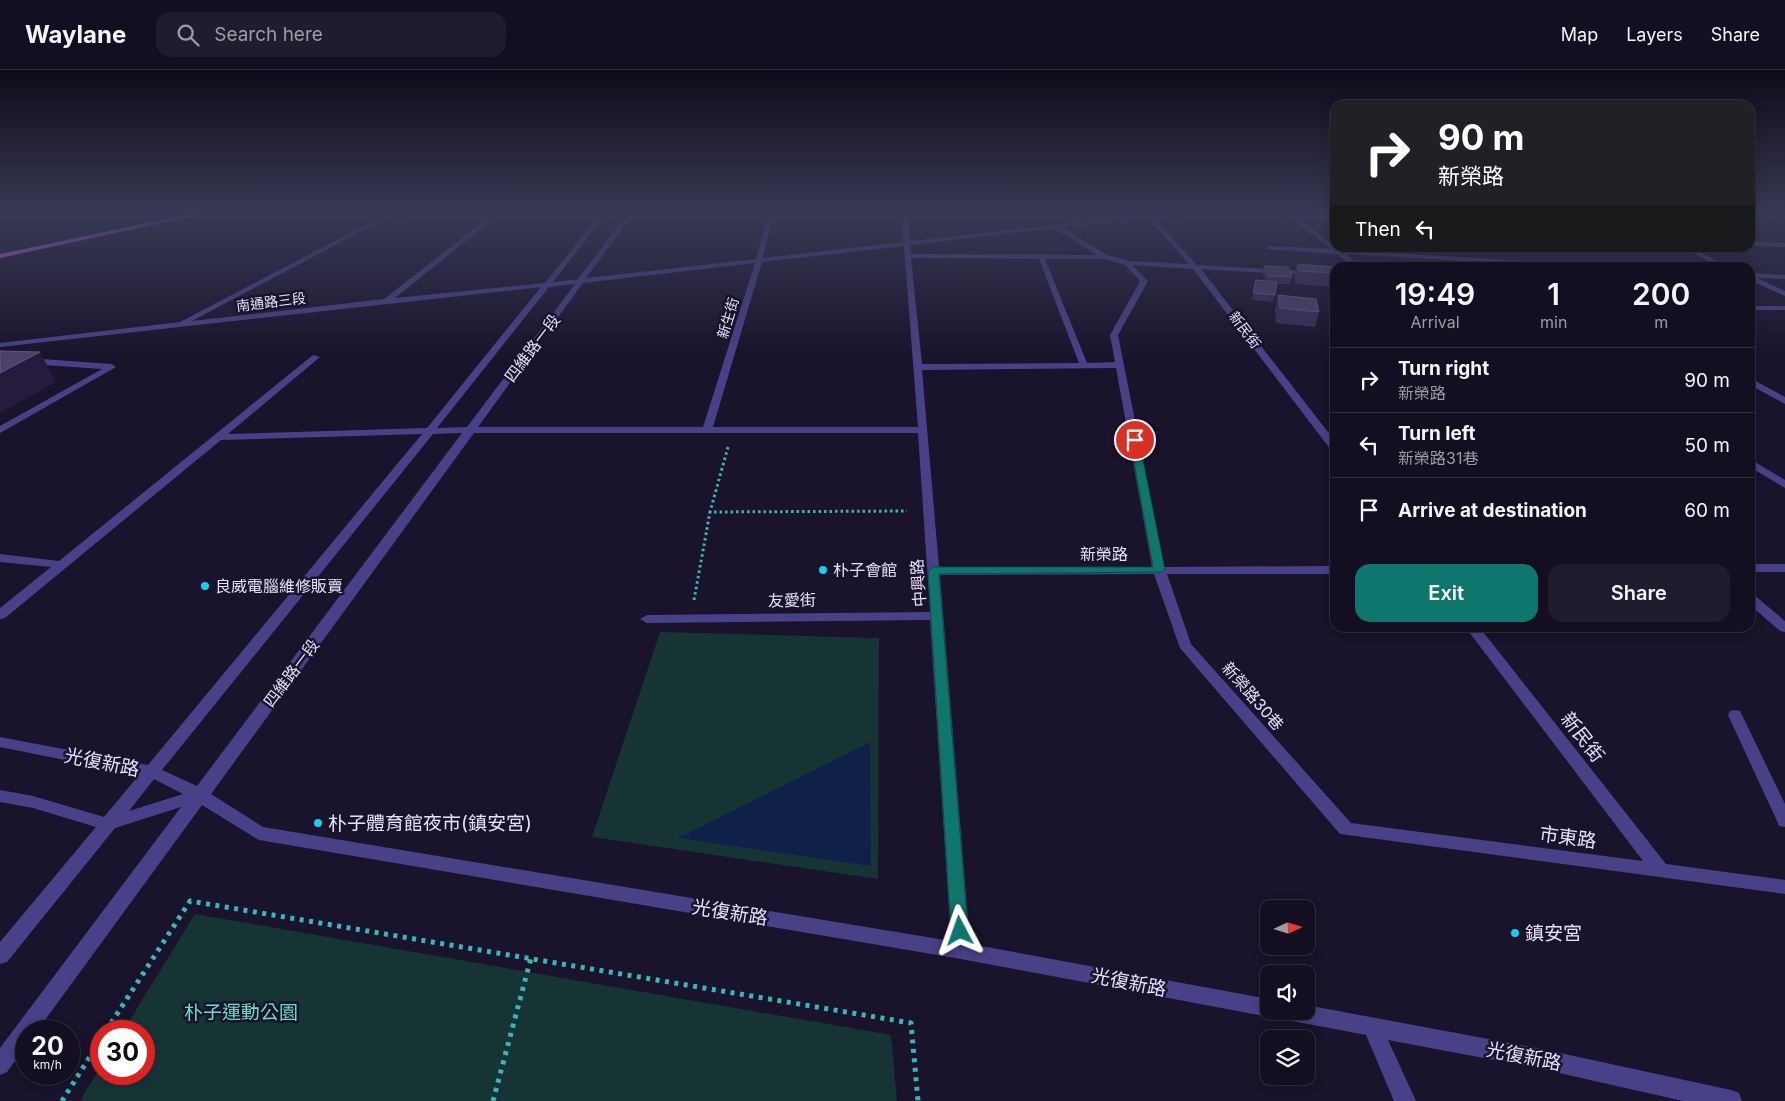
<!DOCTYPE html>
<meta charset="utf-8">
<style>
body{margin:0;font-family:Inter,"Noto Sans TC",sans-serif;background:#201c2d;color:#f1f3f6;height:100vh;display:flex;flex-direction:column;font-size:19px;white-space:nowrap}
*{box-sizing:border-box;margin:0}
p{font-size:16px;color:#9d9ca5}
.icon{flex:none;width:28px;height:28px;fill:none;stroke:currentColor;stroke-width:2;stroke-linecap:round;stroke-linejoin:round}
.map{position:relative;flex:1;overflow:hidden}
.details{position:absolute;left:1330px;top:192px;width:425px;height:370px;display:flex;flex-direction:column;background:#130e20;border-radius:15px;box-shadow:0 2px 12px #0003,0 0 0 1px #322e3e}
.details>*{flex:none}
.top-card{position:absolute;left:1330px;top:30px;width:425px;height:152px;border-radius:15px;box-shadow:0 2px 12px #0003,0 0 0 1px #322e3e;background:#202124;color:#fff;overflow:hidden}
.needle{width:32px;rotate:86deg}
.buttons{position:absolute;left:1260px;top:830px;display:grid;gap:10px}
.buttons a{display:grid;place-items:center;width:55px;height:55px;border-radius:10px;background:#130e20;box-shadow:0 2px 12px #0003,0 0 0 1px #322e3e;font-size:25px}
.speed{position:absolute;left:15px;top:950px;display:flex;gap:10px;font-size:25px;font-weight:700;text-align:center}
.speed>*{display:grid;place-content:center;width:65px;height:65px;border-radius:50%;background:#130e20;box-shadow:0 2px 12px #0003,0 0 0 1px #322e3e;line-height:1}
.speed small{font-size:12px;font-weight:400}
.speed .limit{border:8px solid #d22;background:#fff;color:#111}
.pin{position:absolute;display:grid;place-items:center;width:42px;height:42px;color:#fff;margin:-21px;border:2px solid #fff;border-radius:50%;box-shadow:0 1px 5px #0007}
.me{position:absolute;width:55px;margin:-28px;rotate:356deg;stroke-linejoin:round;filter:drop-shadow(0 0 4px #0008)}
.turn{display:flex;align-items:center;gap:18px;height:105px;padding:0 25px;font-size:22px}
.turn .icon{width:65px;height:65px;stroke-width:2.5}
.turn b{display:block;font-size:35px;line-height:42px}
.then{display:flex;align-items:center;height:48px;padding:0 25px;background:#0003;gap:10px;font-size:19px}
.eta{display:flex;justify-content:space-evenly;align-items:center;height:85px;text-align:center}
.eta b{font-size:30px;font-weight:600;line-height:35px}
.action{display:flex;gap:10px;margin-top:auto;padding:10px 25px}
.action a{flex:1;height:58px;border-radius:15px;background:#0f766e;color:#fff;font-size:20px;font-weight:600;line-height:58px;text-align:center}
.action a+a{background:#201c2d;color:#f1f3f6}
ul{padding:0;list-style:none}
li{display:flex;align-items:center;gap:15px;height:65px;padding:0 25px;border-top:1px solid #322e3e}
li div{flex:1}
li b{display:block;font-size:19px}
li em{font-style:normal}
header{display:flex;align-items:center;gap:30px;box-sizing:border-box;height:70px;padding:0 25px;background:#130e20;border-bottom:1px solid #322e3e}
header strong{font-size:24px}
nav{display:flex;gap:28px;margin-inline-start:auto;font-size:18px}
.search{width:350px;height:45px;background:#201c2d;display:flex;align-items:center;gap:12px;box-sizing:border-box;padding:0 18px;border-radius:15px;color:#9d9ca5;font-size:19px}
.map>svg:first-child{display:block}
</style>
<header>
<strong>Waylane</strong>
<div class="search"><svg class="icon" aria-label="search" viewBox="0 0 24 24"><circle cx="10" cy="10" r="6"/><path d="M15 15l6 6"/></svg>Search here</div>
<nav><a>Map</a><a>Layers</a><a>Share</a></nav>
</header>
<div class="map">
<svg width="1785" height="1031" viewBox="0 0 1785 1031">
<rect width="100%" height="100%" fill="#19132b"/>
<!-- green -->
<g fill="#173435">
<path d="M660 562 879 568 878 809 592 767Z"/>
<path d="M195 844 891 965 897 1031H80L101 996V1004H144V961H123Z"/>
</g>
<!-- water -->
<path fill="#0f2049" d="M870 672 871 796 678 768Z"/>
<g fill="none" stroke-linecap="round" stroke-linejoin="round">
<!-- path-far1 -->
<g stroke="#39b6b8" stroke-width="3" stroke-dasharray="2.5 3" stroke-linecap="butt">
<path d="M728 377 710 442 907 441"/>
<path d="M694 530 710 442"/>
</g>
<!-- path -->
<g stroke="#39b6b8" stroke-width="5" stroke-dasharray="4 5.5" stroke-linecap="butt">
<path d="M106 961 190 831 911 953 918 1031"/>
<path d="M62 1031 101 969"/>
<path d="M493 1031 531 888"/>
</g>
<!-- minor -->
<g fill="#494187" fill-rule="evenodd">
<path d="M405 143H424L391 149 377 153 192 251 384 229 494 143H501L395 228 545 213 601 143H607L553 212 578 209 628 143H634L586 208 756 189 768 143H774L763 188 903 172 901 143H907L910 171 1150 145 1236 143 1155 149 1197 195 1335 203V207L1201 199 1335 371V381L1331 380 1193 199 1132 195 1148 211 1118 265 1164 497 1335 496V504H1167L1191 574 1351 753 1643 791 1466 558H1480L1666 794 1785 810V824L1340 764 1180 578 1154 504 940 505 970 874 1269 929V941H1306V935L1537 978 1731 1020 1739 1023 1742 1031H1683L1537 998 1388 970 1416 1031H1394L1366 965 1287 950 1280 948 1277 942 1276 945 1269 947 961 889 259 770 202 735 37 961H26V976L7 1002 0 1005V978L181 737 115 758 7 892 0 894V872L96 757 33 738 0 732V720L33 726 104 747 139 705 0 677V667L148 695 422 364 221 370 5 548 0 549V538L51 497 0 492V484L59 491 313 285 320 287 228 364 427 358 541 217 0 277V273L180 252 373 151ZM1148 149 1189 194 1131 191 1107 185 1062 157ZM1055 158 1097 185 911 184 910 175ZM904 176 918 357H713L762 192ZM911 188 1039 189 1079 293 922 294ZM1045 189H1104L1125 195 1140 211 1110 265 1115 292 1087 293ZM755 193 703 357H478L583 213ZM575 214 467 357 437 358 549 217ZM1116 298 1152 497H939L922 300ZM462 363 197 716 162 700 433 364ZM474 363H918L930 542 647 545 640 549 647 553 930 550 951 871 263 757 211 724ZM154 709 183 724 129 741Z"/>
<path d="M1240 143H1292L1335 147V151L1300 149 1340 180 1638 198H1588L1346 184 1362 198H1354L1337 184 1267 179 1266 178 1269 176 1331 179 1292 148Z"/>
<path d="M1771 143 1785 145V149L1772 144Z"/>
<path d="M1750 171 1785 173V177L1750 175Z"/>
<path d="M1684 178H1691L1732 198H1722Z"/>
<path d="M1750 203 1785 205V209L1757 208 1785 221V226L1750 210Z"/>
<rect x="1750" y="236" width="35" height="4"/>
<path d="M0 286 112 294 116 297 0 363V356L102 299 0 292Z"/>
<path d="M1750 308 1785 327V334L1750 315Z"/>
<path d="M1750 389 1785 410V418L1750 397Z"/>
<rect x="1750" y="494" width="35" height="8"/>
<path d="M1750 524 1754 525 1785 551V562L1780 561 1750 535Z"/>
<path d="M1735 640 1740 641 1742 645 1785 734V757L1779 756 1777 751 1728 645 1730 641Z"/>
</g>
<!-- major -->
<path fill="#cd6df6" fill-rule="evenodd" d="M195 143H208L0 188V184Z"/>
</g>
<!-- wall -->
<g fill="#392d57">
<path d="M1297 194 1335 198V217L1296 214 1294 207Z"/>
<path d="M1264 196 1292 207 1290 214H1277L1273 232 1252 230 1256 210H1265L1262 203Z"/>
<path d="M1278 225 1319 242 1315 257 1276 253 1275 240Z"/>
</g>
<!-- shaded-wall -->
<path fill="#241b3e" d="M40 282 56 312 0 343V303Z"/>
<!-- building -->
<g fill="#4b4169" stroke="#645a80">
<path d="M1297 194 1347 198H1335V203L1299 201Z"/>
<path d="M1264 196 1288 197 1292 207 1268 206Z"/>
<path d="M1256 210 1277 212 1275 225 1253 223Z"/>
<path d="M1278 225 1316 229 1319 242 1280 238Z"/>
<path d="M0 281 40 282 0 303Z"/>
</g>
<!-- sky -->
<linearGradient id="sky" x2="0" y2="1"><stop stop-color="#0e0a18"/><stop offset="0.5" stop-color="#383955"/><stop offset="1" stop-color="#383955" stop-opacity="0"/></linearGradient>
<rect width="1785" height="288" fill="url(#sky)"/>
<!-- route -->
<path fill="#0f766e" stroke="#0a4d48" d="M1135 367 1139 370 1165 500 1163 502 939 504 968 861 965 866 960 868 954 866 951 861 928 501 934 497H1153L1130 370Z"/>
<!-- markers -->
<g fill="#17ccf1" stroke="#19132b" stroke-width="2">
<circle cx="823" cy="500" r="5"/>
<circle cx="205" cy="516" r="5"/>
<circle cx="318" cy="753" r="5"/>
<circle cx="1515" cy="863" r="5"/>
</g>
<g text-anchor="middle" stroke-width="5" stroke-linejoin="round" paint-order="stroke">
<!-- far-street labels -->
<g font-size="14" fill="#e5e0fd" stroke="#19132b">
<text transform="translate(271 232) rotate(-7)" y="5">南通路三段</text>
<text transform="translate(728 248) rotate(-73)" y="5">新生街</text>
<text transform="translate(1245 260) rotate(53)" y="5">新民街</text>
</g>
<!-- street labels -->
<g font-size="16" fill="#e5e0fd" stroke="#19132b">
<text transform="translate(532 278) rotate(-53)" y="6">四維路一段</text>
<text x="1104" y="490">新榮路</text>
<text transform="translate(918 513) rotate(-94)" y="6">中興路</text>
<text transform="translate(792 530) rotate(-1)" y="6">友愛街</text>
<text transform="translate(291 603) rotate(-53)" y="6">四維路一段</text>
<text transform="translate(1253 626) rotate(49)" y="6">新榮路30巷</text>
</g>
<!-- poi labels -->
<g font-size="16" fill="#e5e0fd" stroke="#19132b" text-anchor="start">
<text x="833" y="506">朴子會館</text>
<text x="215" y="522">良威電腦維修販賣</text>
</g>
<!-- near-street labels -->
<g font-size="19" fill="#e5e0fd" stroke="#19132b">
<text transform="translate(1583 667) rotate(52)" y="7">新民街</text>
<text transform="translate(102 692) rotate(11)" y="7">光復新路</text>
<text transform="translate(1568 767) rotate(8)" y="7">市東路</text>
<text transform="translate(730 842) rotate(9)" y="7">光復新路</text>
<text transform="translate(1129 912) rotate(11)" y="7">光復新路</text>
<text transform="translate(1524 986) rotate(11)" y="7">光復新路</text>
</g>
<!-- near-poi labels -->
<g font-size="19" fill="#e5e0fd" stroke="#19132b" text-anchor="start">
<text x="328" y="760">朴子體育館夜市(鎮安宮)</text>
<text x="1525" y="870">鎮安宮</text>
</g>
<!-- near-park labels -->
<g font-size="19" fill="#6edbc7" stroke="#19132b">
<text x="241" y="949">朴子運動公園</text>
</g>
</g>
</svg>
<div class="buttons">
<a><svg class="needle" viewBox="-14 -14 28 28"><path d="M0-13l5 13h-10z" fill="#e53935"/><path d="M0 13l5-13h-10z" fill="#9d9ca5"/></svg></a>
<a><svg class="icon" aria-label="sound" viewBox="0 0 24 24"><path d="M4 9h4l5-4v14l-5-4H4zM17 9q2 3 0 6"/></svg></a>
<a><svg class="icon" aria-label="layers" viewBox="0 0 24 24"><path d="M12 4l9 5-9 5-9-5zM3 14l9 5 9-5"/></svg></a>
</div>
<div class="speed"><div>20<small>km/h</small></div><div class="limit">30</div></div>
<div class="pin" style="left:1135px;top:370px;background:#d93025"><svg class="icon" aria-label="arrive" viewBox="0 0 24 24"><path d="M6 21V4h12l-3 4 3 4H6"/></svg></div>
<svg class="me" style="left:960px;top:861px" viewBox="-20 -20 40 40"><path d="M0-17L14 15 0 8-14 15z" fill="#0f766e" stroke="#fff" stroke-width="4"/></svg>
<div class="top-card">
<div class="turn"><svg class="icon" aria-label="right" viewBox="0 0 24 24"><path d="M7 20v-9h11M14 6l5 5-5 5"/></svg><div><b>90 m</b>新榮路</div></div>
<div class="then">Then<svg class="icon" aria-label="left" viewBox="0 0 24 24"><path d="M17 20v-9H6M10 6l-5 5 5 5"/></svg></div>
</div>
<section class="details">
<div class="eta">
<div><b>19:49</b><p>Arrival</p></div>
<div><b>1</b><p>min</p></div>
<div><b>200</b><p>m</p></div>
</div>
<ul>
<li><svg class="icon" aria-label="right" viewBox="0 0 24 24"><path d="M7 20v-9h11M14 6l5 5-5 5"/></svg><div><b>Turn right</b><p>新榮路</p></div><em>90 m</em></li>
<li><svg class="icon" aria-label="left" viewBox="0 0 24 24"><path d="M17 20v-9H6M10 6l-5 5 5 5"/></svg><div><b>Turn left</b><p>新榮路31巷</p></div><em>50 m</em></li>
<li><svg class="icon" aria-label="arrive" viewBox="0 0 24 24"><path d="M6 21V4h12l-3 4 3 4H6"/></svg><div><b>Arrive at destination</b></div><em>60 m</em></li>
</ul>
<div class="action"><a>Exit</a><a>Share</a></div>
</section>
</div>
